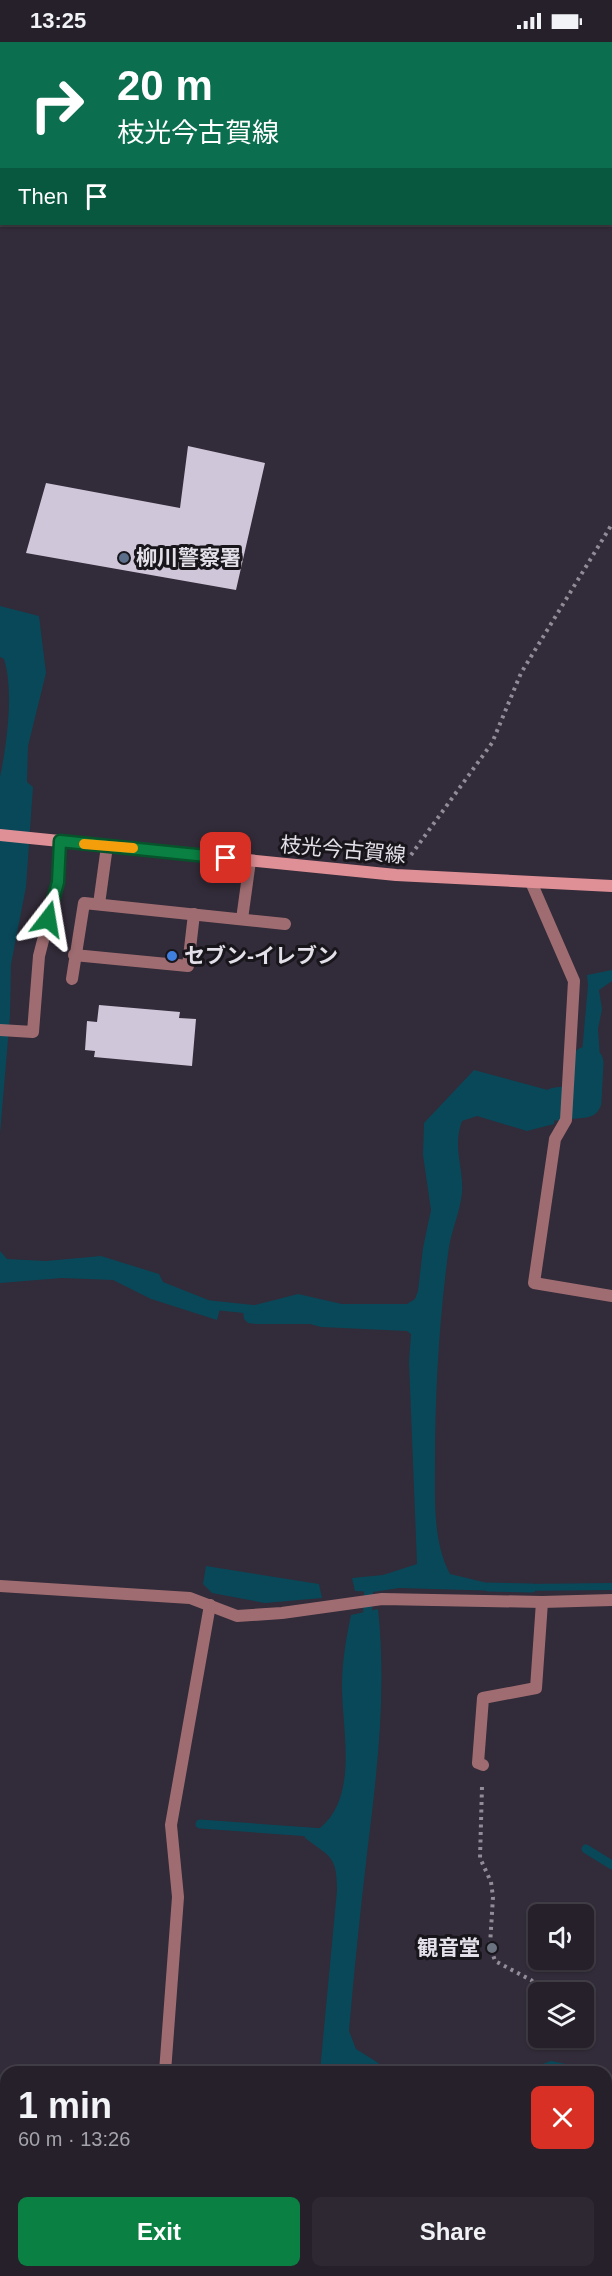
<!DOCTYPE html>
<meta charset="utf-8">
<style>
body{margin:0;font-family:Arial,"Noto Sans JP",sans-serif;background:#2e2833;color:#f1f3f6;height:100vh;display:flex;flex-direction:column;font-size:22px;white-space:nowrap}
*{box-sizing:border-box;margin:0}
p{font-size:20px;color:#a4a3a9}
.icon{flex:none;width:33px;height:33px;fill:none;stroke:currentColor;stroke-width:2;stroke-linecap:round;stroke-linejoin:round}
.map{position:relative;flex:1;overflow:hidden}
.drawer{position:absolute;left:0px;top:2024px;width:612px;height:212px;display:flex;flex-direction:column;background:#26202b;border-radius:18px 18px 0 0;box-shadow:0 2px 4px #0004,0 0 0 2px #423e47}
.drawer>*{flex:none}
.hud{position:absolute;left:0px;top:0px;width:612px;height:183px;box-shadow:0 2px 4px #0004,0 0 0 2px #423e47;background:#0b6e4f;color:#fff;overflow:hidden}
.fabs{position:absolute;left:528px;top:1862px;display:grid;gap:12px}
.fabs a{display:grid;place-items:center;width:66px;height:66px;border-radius:9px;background:#26202b;box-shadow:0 2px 4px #0004,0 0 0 2px #423e47;font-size:30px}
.pin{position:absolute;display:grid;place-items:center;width:51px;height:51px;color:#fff;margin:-26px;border-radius:12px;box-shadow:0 3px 9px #0006}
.me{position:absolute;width:66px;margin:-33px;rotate:14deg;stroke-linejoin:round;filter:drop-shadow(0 0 4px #0008)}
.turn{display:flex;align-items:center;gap:21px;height:126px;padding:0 18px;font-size:27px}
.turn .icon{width:78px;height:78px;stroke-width:2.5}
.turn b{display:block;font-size:42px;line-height:51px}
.then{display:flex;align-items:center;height:57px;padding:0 18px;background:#0003;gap:12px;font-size:22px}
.round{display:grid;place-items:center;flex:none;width:63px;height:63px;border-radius:9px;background:#2e2833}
.headline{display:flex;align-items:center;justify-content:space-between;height:102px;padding:0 18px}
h1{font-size:36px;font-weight:600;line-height:45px}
.action{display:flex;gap:12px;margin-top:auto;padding:12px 18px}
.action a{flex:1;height:69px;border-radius:9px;background:#0b8043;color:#fff;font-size:24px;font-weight:600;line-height:69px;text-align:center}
.action a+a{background:#2e2833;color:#f1f3f6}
.status{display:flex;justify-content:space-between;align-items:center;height:42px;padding:0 30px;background:#26202b;direction:ltr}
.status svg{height:16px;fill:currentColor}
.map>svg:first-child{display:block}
</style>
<div class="status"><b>13:25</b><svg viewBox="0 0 49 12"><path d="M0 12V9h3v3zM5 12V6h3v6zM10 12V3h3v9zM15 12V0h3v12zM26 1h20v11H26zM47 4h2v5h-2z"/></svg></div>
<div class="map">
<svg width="612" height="2234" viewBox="0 0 612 2234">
<rect width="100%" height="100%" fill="#322b39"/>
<!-- water -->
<g fill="#094859">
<path d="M0 564 39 574 46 631 28 704 27 740 33 745 26 845 11 922 10 974 0 1092V735C7 702 14 649 4 617L0 615Z"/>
<path d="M612 928V939L599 948 602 967 598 987 602 1045 598 1066 580 1065 578 1056 588 943 587 933Z"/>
<path d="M474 1028 559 1051 554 1082 527 1089 477 1074 462 1079C452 1105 464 1126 462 1151 460 1170 452 1187 449 1205 439 1277 435 1351 435 1424 435 1460 433 1500 450 1532L500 1544 501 1549 399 1546 373 1550 355 1549 352 1536 383 1533 417 1522 409 1320 411 1292 407 1289 321 1285 310 1282H256L248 1281 244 1277 243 1269 251 1264 298 1252 342 1262H407L415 1257 418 1249 423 1206 431 1168 423 1113 424 1081Z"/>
<path d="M0 1209 7 1217 46 1219 101 1214 159 1232 163 1240 221 1263 217 1278 151 1257 113 1238 62 1236 0 1241Z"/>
<path d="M206 1524 319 1542 322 1556 265 1561 212 1551 203 1542Z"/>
<path d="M612 1541V1548L519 1549V1542Z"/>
<path d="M378 1567C387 1650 377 1730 367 1812 360 1871 354 1930 349 1989L356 2007 391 2029H320L337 1848C337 1812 329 1815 304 1795 309 1792 315 1789 320 1786 359 1754 342 1688 342 1645 342 1620 346 1597 351 1573Z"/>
<path d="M551 2019 600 2029H441L534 2025Z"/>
<path d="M0 2116 6 2132V2213L0 2205Z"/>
</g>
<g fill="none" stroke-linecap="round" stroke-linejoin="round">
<!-- stream -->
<g stroke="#094859" stroke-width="9">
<path d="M210 1263 258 1268"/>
<path d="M488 1545 532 1546"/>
<path d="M367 1582 369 1543H373"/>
<path d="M200 1782 324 1791"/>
<path d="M586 1807 612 1823"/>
</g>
<!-- canal -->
<path stroke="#094859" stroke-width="33" d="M556 1062 585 1059 587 1021"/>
</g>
<!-- building -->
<g fill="#cfc6d9">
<path d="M188 404 265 421 236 548 26 511 46 441 180 466Z"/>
<path d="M99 963 180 970 179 976 196 977 192 1024 94 1015 95 1009 85 1008 87 979 97 980Z"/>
</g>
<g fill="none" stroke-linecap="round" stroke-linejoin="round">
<!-- path -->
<g stroke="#918c97" stroke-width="4" stroke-dasharray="3 4.5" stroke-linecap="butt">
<path d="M411 813 492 701 521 631 612 482"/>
<path d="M482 1745 480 1816 491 1840 493 1855 490 1903 495 1919 531 1938 544 1950"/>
<path d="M584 1981H585"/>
</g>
<!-- service -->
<g stroke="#9f6d71" stroke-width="12">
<path d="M531 840 574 939 566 1078 555 1097 534 1241 612 1254"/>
<path d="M99 862 107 804"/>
<path d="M242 877 250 819"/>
<path d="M74 913 188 924 194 872"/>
<path d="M72 937 84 861 285 882"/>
</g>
<!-- minor -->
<g stroke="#9f6d71" stroke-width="12">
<path d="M0 988 33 990 39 914 58 840 60 799"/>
<path d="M0 1544 190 1556 237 1574 282 1571 382 1557 542 1560 612 1558"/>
<path d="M483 1723 478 1721 483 1656 536 1646 542 1560"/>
<path d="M165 2030 178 1855 171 1783 210 1563"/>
<path d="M228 2229V2234"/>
<path d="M554 2229V2234"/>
</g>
<!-- secondary -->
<path stroke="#df9096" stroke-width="12" d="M0 793 396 833 612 844"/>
</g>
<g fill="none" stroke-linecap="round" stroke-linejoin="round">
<defs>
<path id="route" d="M48 877 58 840 60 799 226 816"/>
</defs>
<!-- route casing -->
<use href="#route" stroke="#07532c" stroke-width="15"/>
<!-- route -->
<use href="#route" stroke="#0b8043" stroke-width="10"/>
<!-- slow -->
<path stroke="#f59e0b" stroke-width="10" d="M84 802 133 806"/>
</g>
<!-- markers -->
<circle fill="#5c6f8a" stroke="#18151b" stroke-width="2" cx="124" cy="516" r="6"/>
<circle fill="#3f7fe0" stroke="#18151b" stroke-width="2" cx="172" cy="914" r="6"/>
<circle fill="#6b7280" stroke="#18151b" stroke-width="2" cx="492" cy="1906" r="6"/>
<g text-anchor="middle" stroke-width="6" stroke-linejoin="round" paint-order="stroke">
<!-- poi labels -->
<g font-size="21" font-weight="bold" fill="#e4e0e9" stroke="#18151b" text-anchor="start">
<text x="136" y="523">柳川警察署</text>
<text x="184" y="921">セブン-イレブン</text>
<text x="480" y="1913" text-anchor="end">観音堂</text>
</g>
<!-- street labels -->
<g font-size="21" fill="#e4e0e9" stroke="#18151b">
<text transform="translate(343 808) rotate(5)" y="7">枝光今古賀線</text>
</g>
</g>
</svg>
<div class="fabs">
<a><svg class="icon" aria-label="sound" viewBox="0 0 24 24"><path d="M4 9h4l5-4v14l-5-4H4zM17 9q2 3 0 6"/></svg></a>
<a><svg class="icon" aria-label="layers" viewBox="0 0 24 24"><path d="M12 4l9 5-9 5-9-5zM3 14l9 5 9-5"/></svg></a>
</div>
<div class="pin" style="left:226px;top:816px;background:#d93025"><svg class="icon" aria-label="arrive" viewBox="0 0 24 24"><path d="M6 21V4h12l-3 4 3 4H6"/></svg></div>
<svg class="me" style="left:48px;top:877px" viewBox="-20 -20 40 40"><path d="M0-17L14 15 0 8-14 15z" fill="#0b8043" stroke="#fff" stroke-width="4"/></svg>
<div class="hud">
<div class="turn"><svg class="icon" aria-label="right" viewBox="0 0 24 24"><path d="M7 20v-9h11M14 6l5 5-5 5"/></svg><div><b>20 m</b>枝光今古賀線</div></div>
<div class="then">Then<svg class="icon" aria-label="arrive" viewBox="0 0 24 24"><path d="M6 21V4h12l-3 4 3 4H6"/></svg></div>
</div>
<section class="drawer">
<div class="headline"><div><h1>1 min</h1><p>60 m · 13:26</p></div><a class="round" style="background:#d93025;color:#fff"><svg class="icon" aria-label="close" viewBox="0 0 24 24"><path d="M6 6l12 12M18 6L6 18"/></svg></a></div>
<div class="action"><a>Exit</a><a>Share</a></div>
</section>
</div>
